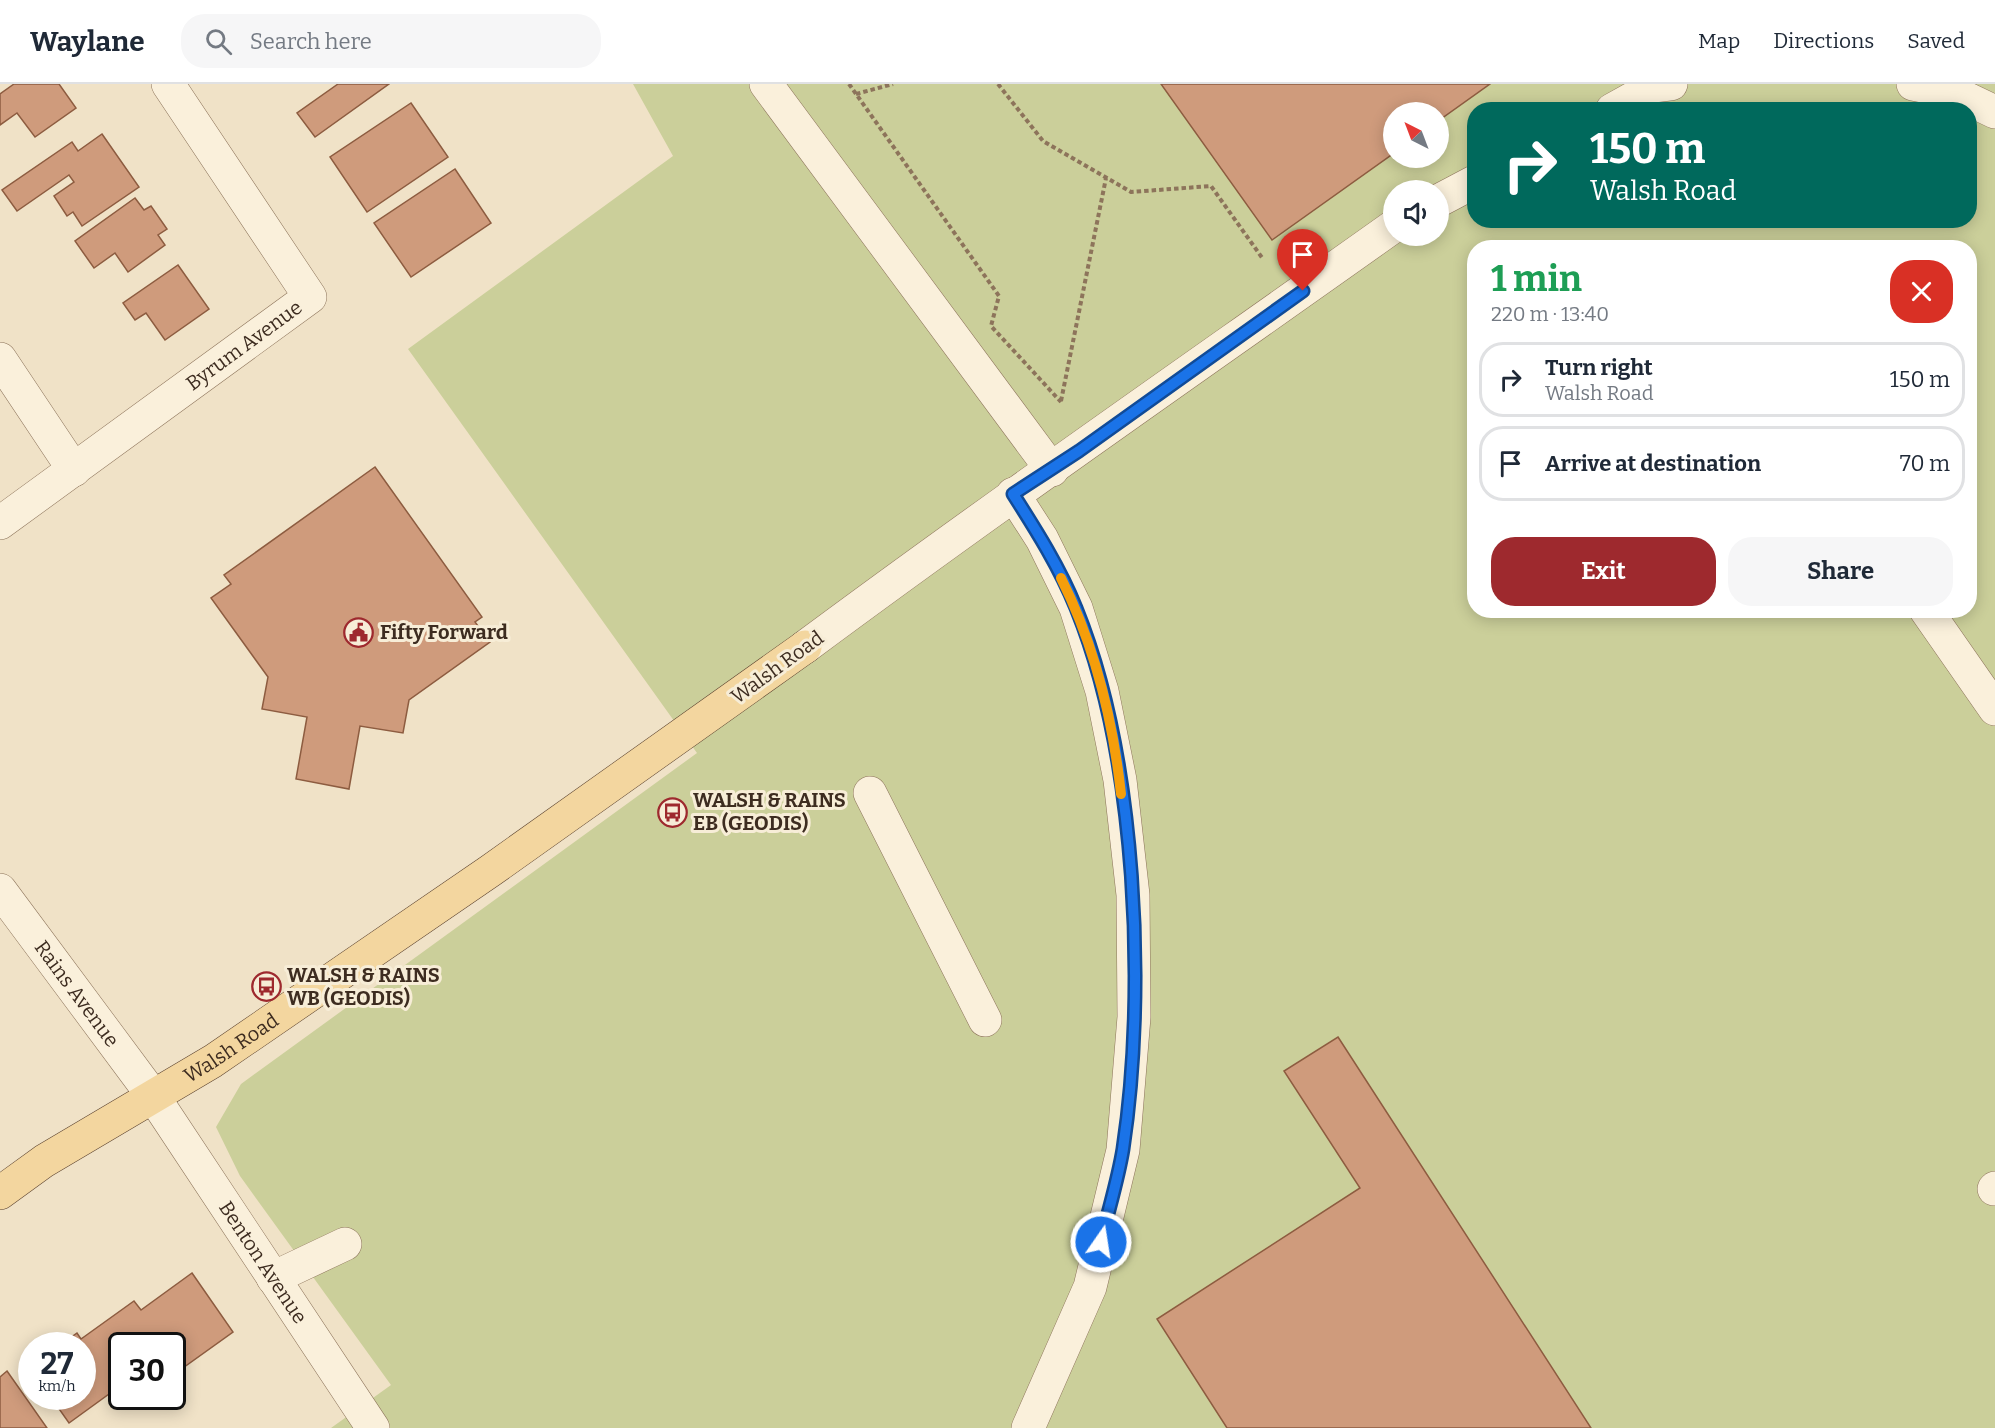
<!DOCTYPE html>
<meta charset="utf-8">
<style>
body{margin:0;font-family:Bitter,serif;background:#f6f6f7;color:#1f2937;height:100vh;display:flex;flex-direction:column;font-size:22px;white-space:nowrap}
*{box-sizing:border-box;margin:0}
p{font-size:20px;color:#747a83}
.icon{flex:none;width:33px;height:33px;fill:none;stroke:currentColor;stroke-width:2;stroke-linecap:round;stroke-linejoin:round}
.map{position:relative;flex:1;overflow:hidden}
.side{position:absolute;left:1467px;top:156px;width:510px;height:378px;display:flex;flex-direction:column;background:#fff;border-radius:24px;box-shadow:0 3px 15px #0003}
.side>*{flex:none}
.top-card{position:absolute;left:1467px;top:18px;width:510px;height:126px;border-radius:24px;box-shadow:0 3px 15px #0003;background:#00695c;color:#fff;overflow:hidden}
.needle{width:39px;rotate:318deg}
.tools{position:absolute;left:1383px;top:18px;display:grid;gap:12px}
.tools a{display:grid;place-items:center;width:66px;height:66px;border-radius:50%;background:#fff;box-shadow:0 3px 15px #0003;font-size:30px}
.speed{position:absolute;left:18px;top:1248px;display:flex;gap:12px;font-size:30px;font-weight:700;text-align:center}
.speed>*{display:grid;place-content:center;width:78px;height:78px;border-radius:50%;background:#fff;box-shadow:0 3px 15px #0003;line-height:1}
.speed small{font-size:15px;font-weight:400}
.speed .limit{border:3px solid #111;border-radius:9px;background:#fff;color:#111}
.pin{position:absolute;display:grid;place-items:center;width:51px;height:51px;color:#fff;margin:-62px -26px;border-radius:50% 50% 50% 0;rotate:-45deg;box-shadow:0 0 6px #0007}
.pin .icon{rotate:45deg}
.me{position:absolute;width:66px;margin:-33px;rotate:13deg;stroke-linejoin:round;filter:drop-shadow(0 0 4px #0008)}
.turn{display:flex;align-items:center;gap:21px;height:126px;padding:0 24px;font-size:27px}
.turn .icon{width:78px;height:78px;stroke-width:2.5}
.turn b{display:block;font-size:42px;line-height:51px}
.round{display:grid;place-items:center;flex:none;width:63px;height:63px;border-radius:24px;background:#f6f6f7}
.summary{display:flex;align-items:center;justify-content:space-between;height:102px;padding:0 24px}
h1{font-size:36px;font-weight:700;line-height:45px;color:#1e9e55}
.cta{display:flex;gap:12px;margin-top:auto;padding:12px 24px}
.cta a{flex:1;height:69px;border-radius:24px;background:#9e292e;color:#fff;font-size:24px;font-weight:700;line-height:69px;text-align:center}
.cta a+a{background:#f6f6f7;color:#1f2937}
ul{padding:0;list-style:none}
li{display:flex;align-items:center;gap:18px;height:75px;margin:0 12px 9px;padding:0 12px;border:3px solid #e0e1e3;border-radius:24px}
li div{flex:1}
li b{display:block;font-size:22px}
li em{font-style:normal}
header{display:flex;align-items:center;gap:36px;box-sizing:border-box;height:84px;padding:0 30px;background:#fff;border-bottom:2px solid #e0e1e3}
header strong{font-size:28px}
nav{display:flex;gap:33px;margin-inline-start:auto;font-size:21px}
.search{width:420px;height:54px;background:#f6f6f7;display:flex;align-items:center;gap:15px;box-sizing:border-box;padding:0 21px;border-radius:24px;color:#747a83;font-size:22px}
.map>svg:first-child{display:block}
</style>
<header>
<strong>Waylane</strong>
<div class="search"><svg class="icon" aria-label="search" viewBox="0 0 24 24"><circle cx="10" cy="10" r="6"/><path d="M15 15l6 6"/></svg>Search here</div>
<nav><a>Map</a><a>Directions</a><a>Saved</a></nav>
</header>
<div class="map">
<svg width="1995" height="1344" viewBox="0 0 1995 1344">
<rect width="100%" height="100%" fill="#f0e2c7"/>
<!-- green -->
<path fill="#cbcf9a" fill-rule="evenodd" d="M633 0H1995V1344H331L391 1301 240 1092 216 1043 241 1000 697 669 408 265 673 72ZM1474 26H1970V136H1474ZM1394 28H1438V74H1394ZM1394 106H1438V152H1394ZM1474 164H1970V526H1474Z"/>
<!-- building -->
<g fill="#cf9b7c" stroke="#8d5c40" stroke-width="1.5">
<path d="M14 0H59L76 24 35 53 17 29 0 41V10Z"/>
<path d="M338 0H389L315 53 297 29Z"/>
<path d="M1161 0H1490L1438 37V28H1394V69L1272 156Z"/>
<path d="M411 19 448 73 367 128 330 73Z"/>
<path d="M102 50 139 103 82 142 73 128 67 132 54 112 74 98 69 91 17 127 2 106 72 58 78 67Z"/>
<path d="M455 85 491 139 411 193 374 139Z"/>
<path d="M135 114 144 126 151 122 167 145 158 151 165 161 128 188 115 169 94 184 75 157Z"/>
<path d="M178 181 209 225 165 256 146 229 135 236 123 219Z"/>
<path d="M375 383 482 533 475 538 490 558 409 616 403 649 360 642 349 705 296 695 307 633 262 625 268 593 211 514 231 500 224 491Z"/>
<path d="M1338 953 1591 1344H1227L1157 1235 1360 1104 1284 987Z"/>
<path d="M192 1189 233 1248 180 1286 172 1277V1262H122V1312L116 1305 69 1339 50 1312H82V1262H59L77 1249 81 1255 134 1217 141 1226Z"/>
<path d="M7 1287 47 1344H0V1293Z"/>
</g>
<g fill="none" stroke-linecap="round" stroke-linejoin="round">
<defs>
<g id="minor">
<path d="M766 0 1052 386"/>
<path d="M1913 0 1953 8 1995 28"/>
<path d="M1612 26 1655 2 1671 0"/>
<path d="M1438 117 1474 98"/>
<path d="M0 275 74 386"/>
<path d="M1013 410 1042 455 1076 524 1102 607 1120 696 1133 811 1134 933 1123 1066 1090 1203 1028 1344"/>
<path id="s1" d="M0 439 310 213 168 0"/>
<path d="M1926 526 1995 625"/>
<path d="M805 563C999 419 1197 282 1394 142"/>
<path d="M870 709 985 936"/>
<path id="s2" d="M0 806 153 1012 373 1344"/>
<path d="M1994 1105 1995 1104"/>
<path d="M273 1194 345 1160"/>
</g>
<g id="major">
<path id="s3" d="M0 1109 44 1077 213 977 490 787 805 563"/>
</g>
</defs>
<!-- minor casing -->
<use href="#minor" stroke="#8d745b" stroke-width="34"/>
<!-- major casing -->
<use href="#major" stroke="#5b422f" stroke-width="34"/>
<!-- path -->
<g stroke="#8d745b" stroke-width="4" stroke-dasharray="4.5 3" stroke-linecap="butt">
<path d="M849 0 999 212 991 242 1061 318"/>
<path d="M998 0 1043 57 1131 108 1211 102 1263 175"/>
<path d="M856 10 893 0"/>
<path d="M1061 317 1106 94"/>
</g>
<!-- minor -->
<use href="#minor" stroke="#faf0db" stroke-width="33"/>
<!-- major -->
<use href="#major" stroke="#f3d69f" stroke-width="33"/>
</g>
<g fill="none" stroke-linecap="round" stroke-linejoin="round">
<defs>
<path id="route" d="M1101 1158C1108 1127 1118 1096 1123 1065 1147 907 1137 674 1076 524 1060 484 1036 446 1013 410L1079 367 1303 207"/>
</defs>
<!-- route casing -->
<use href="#route" stroke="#114b97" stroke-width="15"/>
<!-- route -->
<use href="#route" stroke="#1a73e8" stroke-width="10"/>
<!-- slow -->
<path stroke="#f59e0b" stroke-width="10" d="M1061 494C1094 560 1113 637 1121 710"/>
</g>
<!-- icons -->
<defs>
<symbol id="civic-ring" viewBox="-11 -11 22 22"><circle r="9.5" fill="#f7edd7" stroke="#9e292e" stroke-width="1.5"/><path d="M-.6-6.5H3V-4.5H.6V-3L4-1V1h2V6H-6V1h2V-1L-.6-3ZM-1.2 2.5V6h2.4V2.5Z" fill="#9e292e"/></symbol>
<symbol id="bus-ring" viewBox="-11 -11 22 22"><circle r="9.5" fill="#f7edd7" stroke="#9e292e" stroke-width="1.5"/><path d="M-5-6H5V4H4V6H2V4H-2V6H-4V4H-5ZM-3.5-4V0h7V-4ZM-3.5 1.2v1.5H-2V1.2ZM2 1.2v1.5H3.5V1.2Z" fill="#9e292e"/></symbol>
</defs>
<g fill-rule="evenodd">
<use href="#civic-ring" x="342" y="532" width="33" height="33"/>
<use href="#bus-ring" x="656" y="712" width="33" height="33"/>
<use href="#bus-ring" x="250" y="886" width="33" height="33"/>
</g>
<g text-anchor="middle" stroke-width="6" stroke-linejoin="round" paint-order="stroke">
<!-- street labels -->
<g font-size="20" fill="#3d2c20" stroke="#f7edd7">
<text dy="7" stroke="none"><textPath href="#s1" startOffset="302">Byrum Avenue</textPath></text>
<text transform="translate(777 583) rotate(-36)" y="7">Walsh Road</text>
<text dy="7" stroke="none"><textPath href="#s2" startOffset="129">Rains Avenue</textPath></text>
<text dy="7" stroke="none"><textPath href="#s3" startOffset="273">Walsh Road</textPath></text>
<text dy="7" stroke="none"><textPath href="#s2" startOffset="456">Benton Avenue</textPath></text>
</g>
<!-- poi labels -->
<g font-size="20" font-weight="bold" fill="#3d2c20" stroke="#f7edd7" text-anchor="start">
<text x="380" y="555">Fifty Forward</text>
<text x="693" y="723">WALSH &amp; RAINS<tspan x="693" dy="23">EB (GEODIS)</tspan></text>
<text x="287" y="898">WALSH &amp; RAINS<tspan x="287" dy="23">WB (GEODIS)</tspan></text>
</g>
</g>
</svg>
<div class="tools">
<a><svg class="needle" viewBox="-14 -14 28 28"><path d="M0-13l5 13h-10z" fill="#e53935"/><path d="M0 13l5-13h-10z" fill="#747a83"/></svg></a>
<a><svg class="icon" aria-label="sound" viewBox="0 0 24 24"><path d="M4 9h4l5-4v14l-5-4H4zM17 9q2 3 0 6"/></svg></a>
</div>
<div class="speed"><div>27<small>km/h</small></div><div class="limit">30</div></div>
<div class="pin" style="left:1303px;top:207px;background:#d93025"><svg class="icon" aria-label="arrive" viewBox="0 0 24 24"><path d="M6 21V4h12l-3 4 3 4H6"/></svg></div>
<svg class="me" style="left:1101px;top:1158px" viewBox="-20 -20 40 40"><circle r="17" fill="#1a73e8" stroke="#fff" stroke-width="3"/><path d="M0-11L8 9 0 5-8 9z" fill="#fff"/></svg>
<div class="top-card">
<div class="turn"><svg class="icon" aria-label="right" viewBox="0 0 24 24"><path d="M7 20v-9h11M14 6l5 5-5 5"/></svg><div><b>150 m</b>Walsh Road</div></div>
</div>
<section class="side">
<div class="summary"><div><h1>1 min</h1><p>220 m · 13:40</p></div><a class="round" style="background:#d93025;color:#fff"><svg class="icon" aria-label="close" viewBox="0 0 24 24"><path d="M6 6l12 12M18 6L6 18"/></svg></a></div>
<ul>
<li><svg class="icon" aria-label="right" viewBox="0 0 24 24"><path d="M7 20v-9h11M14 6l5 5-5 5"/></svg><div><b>Turn right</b><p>Walsh Road</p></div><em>150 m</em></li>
<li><svg class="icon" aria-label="arrive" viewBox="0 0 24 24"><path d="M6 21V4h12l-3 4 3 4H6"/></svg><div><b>Arrive at destination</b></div><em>70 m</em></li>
</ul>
<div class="cta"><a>Exit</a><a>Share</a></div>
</section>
</div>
